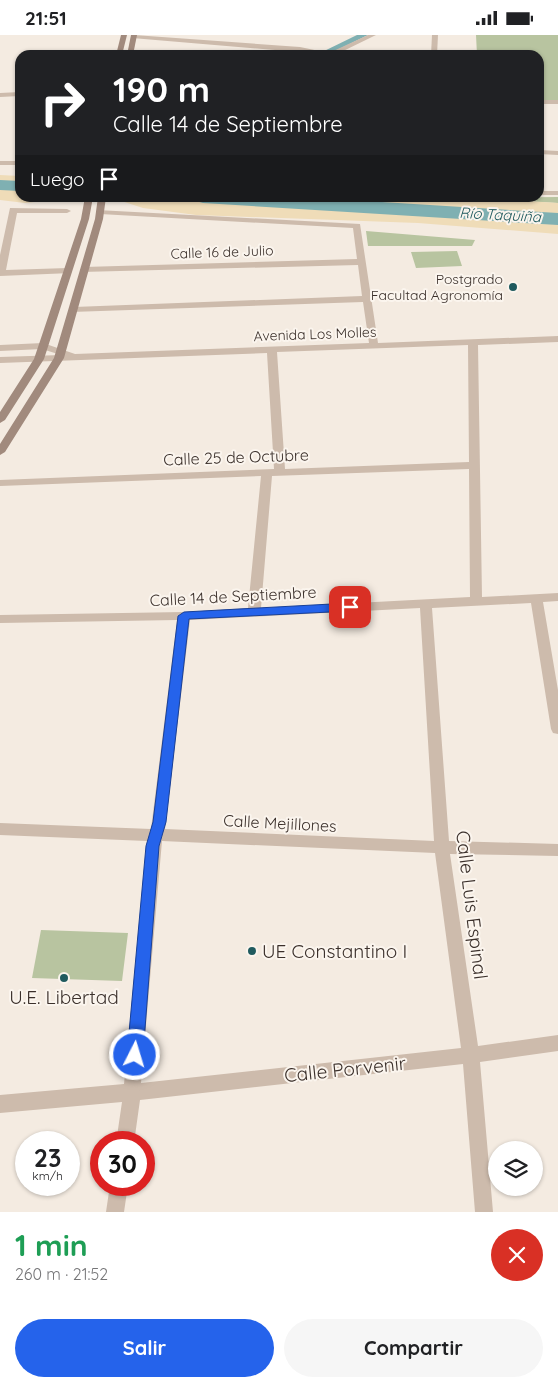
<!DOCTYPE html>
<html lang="es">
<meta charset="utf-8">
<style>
body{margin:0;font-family:Quicksand,sans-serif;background:#f6f6f6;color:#202124;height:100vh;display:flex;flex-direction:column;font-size:19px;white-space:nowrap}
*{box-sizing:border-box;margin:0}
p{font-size:16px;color:#757577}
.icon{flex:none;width:28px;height:28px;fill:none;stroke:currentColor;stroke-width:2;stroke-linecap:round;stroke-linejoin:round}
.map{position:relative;height:1177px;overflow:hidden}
.drawer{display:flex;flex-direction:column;background:#fff;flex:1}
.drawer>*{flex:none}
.top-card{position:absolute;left:15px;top:15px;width:529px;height:152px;border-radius:15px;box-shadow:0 1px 4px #0004;background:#202124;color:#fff;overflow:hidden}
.buttons{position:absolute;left:488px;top:1106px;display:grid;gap:10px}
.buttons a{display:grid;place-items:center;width:55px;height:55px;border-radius:50%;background:#fff;box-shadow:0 1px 4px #0004;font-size:25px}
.speed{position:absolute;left:15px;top:1096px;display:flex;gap:10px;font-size:25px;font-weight:700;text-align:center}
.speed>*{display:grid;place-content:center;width:65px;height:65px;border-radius:50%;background:#fff;box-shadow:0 1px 4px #0004;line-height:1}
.speed small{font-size:12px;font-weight:400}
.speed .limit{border:8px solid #d22;background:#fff;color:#111}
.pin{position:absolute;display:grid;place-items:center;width:42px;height:42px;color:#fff;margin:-21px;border-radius:10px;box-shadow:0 2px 8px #0006}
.me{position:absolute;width:55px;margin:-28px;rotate:5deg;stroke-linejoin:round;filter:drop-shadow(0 0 4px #0008)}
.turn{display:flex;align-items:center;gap:18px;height:105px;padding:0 15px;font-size:22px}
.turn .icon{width:65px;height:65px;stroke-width:2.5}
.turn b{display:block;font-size:35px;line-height:42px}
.then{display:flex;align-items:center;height:48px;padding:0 15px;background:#0003;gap:10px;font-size:19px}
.round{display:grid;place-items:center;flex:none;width:52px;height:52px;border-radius:26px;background:#f6f6f6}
.head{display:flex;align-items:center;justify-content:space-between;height:85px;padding:0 15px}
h1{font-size:30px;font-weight:800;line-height:38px;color:#1e9e55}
.action{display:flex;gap:10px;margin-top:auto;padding:10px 15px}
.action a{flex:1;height:58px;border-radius:30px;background:#2563eb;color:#fff;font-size:20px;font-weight:800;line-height:58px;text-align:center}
.action a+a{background:#f6f6f6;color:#202124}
.status{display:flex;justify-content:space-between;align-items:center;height:35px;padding:0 25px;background:#fff;direction:ltr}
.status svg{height:14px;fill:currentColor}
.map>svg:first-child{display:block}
</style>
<div class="status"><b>21:51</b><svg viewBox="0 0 49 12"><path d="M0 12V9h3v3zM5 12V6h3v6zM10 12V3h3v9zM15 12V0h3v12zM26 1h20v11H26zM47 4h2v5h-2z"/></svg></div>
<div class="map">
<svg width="558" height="1177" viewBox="0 0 558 1177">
<rect width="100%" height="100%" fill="#f4ebe1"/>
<!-- green -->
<g fill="#b8c4a0">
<path d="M476 0H558V65H539V20H477Z"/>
<path d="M558 162V168L467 163Z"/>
<path d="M366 196 475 205 472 211H368Z"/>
<path d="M457 216 462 231 416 233 411 217Z"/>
<path d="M41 895 128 898 122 946 32 943Z"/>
</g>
<!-- sand -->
<path fill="#efdcb8" d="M0 140 20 141V162H467L558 168V199L418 188 196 180 143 173 112 163H74L25 168 0 165Z"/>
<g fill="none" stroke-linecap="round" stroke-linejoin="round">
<!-- canal -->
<path fill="#7fb0b2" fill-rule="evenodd" d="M357 0H368L327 20H316Z"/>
<!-- river -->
<g fill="#7fb0b2" fill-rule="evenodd">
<path d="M0 145 20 146V156L0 155Z"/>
<path d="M194 162H302L558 178V190L203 168 196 166Z"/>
</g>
<!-- street -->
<g fill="#cdbbac" fill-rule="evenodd">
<path d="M134 0 300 12 329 18 368 0H376L335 20 132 3Z"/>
<path d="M432 0H438L437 20H431Z"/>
<path d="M20 57V61L0 62V58Z"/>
<rect x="539" y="65" width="19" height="4"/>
<path d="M539 115 558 116V120L539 119Z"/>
<rect x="0" y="126" width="20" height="4"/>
<rect x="539" y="156" width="19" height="4"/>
<path d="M10 173 67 174 71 176 67 178H17L6 235 68 233 72 236 71 238 0 241V220Z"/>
<path d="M97 175 360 189 378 308 558 301V307L478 310 482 562 558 558V566L543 567 558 655V699L553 698 551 694 531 568 432 573 449 806 558 809V821L450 819 478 1011 558 1000V1016L480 1027 493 1177H475L463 1029 140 1065 134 1108H116L122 1067 0 1078V1060L124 1049 147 806 0 800V788L151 794 177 585 0 588V580L184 577 248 573 261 441 0 451V445L274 434 267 318 0 328V322L61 320 42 314 0 316V310L43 308 75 319 369 308 363 267 71 277 69 275 74 272 362 261 358 230 81 237 80 235 84 232 357 224 353 193 100 179 96 177ZM468 310 469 427 285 434 277 317ZM469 434 470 562 261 573 272 441ZM420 573 434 806 165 794 190 585ZM162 806 435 818 461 1013 141 1048Z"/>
<path d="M110 1150H128L124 1177H106Z"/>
</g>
<!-- secondary -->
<g fill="#a18a7d" fill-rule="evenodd">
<path d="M121 0H127L122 20H116Z"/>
<path d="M131 0H137L133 20H127Z"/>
<path d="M85 162H93L89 184 44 324 5 385 0 388V377L34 324 81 184Z"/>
<path d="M98 162H106L103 184 64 323 5 417 0 420V409L54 323 95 184Z"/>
</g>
</g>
<!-- route -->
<path fill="#2563eb" stroke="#184099" d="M350 568 355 572 350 576 189 584 166 787 159 811 143 1020 140 1025 135 1027 129 1025 127 1020 146 811 153 787 178 581 184 577Z"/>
<!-- markers -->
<g fill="#1f5a5e" stroke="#fbf5ee" stroke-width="2">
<circle cx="513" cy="252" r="5"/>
<circle cx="252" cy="916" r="5"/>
<circle cx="64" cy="943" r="5"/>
</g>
<g text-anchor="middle" stroke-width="4" stroke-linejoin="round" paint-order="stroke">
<!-- far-street labels -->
<g font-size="14" fill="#3b302b" stroke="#fbf5ee">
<text transform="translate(222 217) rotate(-2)" y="5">Calle 16 de Julio</text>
<text transform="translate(315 299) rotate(-2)" y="5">Avenida Los Molles</text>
</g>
<!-- far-poi labels -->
<g font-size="14" fill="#3b302b" stroke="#fbf5ee" text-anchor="end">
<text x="503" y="249">Postgrado<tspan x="503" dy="16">Facultad Agronomía</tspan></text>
</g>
<!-- far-water labels -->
<g font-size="15" font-style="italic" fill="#1f5a5e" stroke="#fbf5ee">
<text transform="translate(500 180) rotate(3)" y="5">Río Taquiña</text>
</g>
<!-- street labels -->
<g font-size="16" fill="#3b302b" stroke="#fbf5ee">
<text transform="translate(236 422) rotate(-2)" y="6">Calle 25 de Octubre</text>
<text transform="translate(233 561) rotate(-3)" y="6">Calle 14 de Septiembre</text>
<text transform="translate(280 788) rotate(3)" y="6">Calle Mejillones</text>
</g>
<!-- near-street labels -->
<g font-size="19" fill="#3b302b" stroke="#fbf5ee">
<text transform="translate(472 870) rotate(83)" y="7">Calle Luis Espinal</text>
<text transform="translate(345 1034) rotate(-6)" y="7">Calle Porvenir</text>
</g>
<!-- near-poi labels -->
<g font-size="19" fill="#3b302b" stroke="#fbf5ee" text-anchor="start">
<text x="262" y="923">UE Constantino I</text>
<text x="64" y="969" text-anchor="middle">U.E. Libertad</text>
</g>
</g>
</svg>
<div class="buttons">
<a><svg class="icon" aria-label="layers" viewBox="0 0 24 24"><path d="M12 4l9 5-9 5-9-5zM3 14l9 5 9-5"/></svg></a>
</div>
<div class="speed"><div>23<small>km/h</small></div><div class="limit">30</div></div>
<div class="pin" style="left:350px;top:572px;background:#d93025"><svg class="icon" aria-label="arrive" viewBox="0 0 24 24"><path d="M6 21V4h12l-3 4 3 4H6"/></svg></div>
<svg class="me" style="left:135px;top:1020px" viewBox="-20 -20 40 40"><circle r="17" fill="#2563eb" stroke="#fff" stroke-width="3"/><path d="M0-11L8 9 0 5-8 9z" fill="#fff"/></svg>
<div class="top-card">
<div class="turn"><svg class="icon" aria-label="right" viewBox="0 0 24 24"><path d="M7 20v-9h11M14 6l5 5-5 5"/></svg><div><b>190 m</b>Calle 14 de Septiembre</div></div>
<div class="then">Luego<svg class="icon" aria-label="arrive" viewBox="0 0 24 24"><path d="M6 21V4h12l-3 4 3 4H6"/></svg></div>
</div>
</div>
<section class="drawer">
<div class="head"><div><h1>1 min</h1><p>260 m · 21:52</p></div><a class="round" style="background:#d93025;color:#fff"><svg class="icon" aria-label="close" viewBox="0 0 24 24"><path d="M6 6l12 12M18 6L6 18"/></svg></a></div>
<div class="action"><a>Salir</a><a>Compartir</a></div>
</section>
